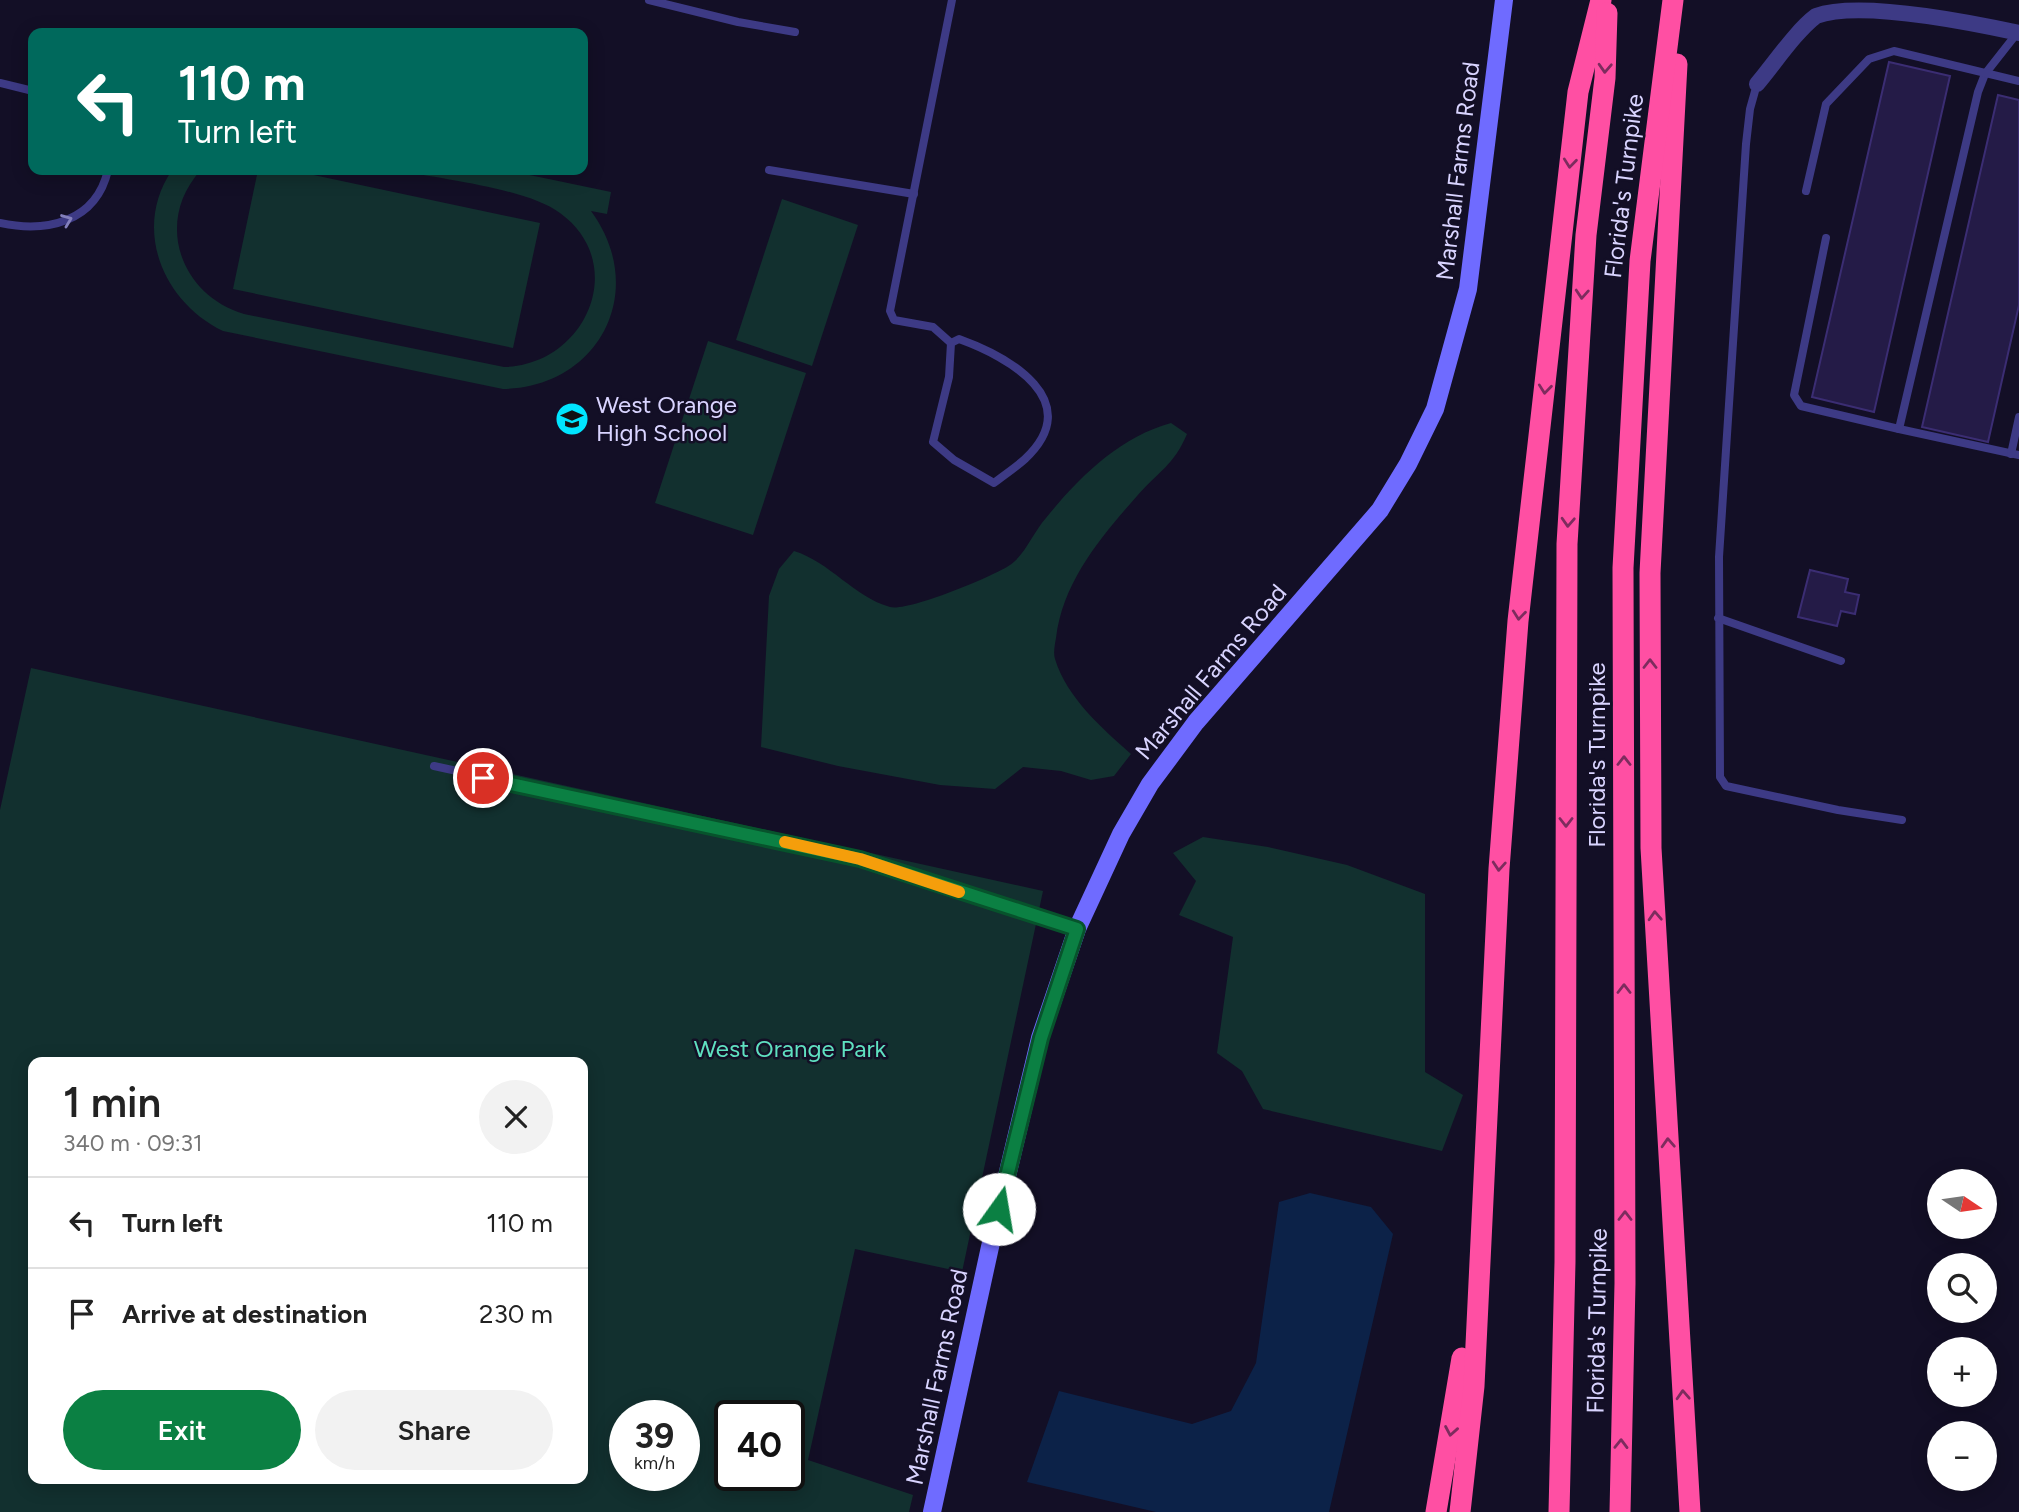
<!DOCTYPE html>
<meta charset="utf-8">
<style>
body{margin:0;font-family:Figtree,sans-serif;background:#f2f2f2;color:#222;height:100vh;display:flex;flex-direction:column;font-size:26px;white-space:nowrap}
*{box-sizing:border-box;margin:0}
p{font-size:23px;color:#767676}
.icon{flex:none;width:38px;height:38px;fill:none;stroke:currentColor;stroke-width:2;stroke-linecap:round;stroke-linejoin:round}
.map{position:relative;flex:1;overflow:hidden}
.drawer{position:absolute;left:28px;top:1057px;width:560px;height:427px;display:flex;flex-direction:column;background:#fff;border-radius:14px;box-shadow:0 4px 18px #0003}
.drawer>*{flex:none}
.guide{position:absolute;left:28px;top:28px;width:560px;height:147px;border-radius:14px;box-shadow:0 4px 18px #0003;background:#00695c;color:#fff;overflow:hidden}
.needle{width:46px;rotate:103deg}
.tools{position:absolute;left:1927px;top:1169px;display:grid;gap:14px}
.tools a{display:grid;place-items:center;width:70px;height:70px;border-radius:50%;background:#fff;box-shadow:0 4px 18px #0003;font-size:35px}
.speed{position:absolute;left:609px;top:1400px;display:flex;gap:14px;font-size:35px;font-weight:700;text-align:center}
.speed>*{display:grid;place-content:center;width:91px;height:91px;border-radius:50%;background:#fff;box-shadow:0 4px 18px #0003;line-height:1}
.speed small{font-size:18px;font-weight:400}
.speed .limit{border:4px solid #111;border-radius:10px;background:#fff;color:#111}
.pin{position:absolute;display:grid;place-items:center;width:60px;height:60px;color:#fff;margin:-30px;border:4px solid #fff;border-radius:50%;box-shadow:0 2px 7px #0007}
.me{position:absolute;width:77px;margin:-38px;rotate:13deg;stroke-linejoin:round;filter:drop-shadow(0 0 5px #0008)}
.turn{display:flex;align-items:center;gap:24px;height:147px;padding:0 35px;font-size:32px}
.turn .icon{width:91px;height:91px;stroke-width:2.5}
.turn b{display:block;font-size:49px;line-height:60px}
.round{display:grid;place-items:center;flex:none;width:74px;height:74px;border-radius:37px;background:#f2f2f2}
.overview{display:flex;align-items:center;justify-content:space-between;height:119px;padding:0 35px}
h1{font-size:42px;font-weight:600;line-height:52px}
.action{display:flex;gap:14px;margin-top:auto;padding:14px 35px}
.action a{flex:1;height:80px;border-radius:42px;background:#0b8043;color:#fff;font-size:28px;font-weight:600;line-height:80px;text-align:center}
.action a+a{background:#f2f2f2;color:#222}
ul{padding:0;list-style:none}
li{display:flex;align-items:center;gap:21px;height:91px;padding:0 35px;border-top:2px solid #e0e0e0}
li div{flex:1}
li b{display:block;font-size:26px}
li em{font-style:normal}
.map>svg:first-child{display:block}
</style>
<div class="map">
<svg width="2019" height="1512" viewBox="0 0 2019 1512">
<rect width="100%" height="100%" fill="#130f26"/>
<!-- green -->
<g fill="#12302f" fill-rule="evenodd">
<path d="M172 170H201C154 221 180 295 244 314L504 367C586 365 630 264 560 213 526 188 440 179 396 170H506L611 192 607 214 591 211C649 290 600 387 503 389L223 331C163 302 132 229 172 170Z"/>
<path d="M258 170H290L540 223 513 348 233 289Z"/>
<path d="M782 199 858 225 812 366 736 340Z"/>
<path d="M708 341 806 373 753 535 655 503Z"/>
<path d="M1171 423 1187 434C1174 465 1158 472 1137 496 1101 537 1063 581 1056 638 1055 644 1053 653 1055 659 1067 698 1102 728 1131 754L1114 776 1091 780 1061 771 1023 767 995 789 940 785 838 766 761 747 769 596 779 569 794 551C830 562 854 597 890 607 908 612 994 576 1010 565 1025 555 1034 531 1046 518 1079 477 1120 437 1171 423Z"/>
<path d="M31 668 1043 891 962 1272 855 1249 808 1460 913 1495 909 1512H0V810ZM33 1062H583V1479H33ZM625 1416H684V1475H625ZM730 1416H789V1475H730Z"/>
<path d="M1203 837 1268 847 1347 865 1425 894V1072L1463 1095 1442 1151 1263 1109 1242 1071 1217 1053 1233 937 1179 915 1196 881 1173 853Z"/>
</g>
<!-- water -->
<path fill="#0c2248" d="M1310 1193 1371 1207 1393 1234 1329 1512H1156L1027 1482 1059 1391 1192 1424 1231 1411 1256 1363 1279 1202Z"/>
<!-- building -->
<g fill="#241b47" stroke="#3b2d73" stroke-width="2">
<path d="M1889 62 1950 76 1874 412 1812 397Z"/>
<path d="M1998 95 2019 100V305L1988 442 1922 427Z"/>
<path d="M1810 570 1848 579 1845 592 1859 595 1855 614 1841 611 1837 626 1798 617Z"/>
</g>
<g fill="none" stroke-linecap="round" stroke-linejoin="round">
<!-- lane -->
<g stroke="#3d3a85" stroke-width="8">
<path d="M649 0 738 22 795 32"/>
<path d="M2018 32 1985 74 1978 92 1899 429 2019 455"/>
<path d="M0 83 33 91"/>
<path d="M1757 84 1750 109 1746 144 1719 557 1720 777 1726 786 1838 810 1902 820"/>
<path d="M769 170 914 194"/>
<path d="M1806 191 1826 104 1869 59 1894 51 2019 81"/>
<path d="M0 223C47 233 96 222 108 170"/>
<path d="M1826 238 1794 395 1801 406 1899 429"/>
<path d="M959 339C1009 357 1087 401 1025 459 1015 468 1004 475 994 483L954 460 933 442 949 377 951 343Z"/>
<path d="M951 343 933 327 894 320 890 311 952 0"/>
<path d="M2011 454 2019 417"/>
<path d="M1718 618 1841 661"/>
<path d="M434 766 860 859 1077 929"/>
</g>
<!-- street -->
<path stroke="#3d3a85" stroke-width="16" d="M1757 84C1774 64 1796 31 1816 16 1860 0 1968 22 2019 33"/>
<!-- secondary -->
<path stroke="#6f6bff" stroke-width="18" d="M932 1512 990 1247 1040 1038 1077 929 1121 834 1150 784 1196 722 1380 510 1408 464 1435 409 1468 289 1504 0"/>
<!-- highway -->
<g stroke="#ff4fa3" stroke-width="21">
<path d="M1677 64 1650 573 1651 848 1690 1512"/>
<path d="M1436 1512 1462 1358"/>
<path d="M1460 1512 1474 1386 1499 869 1518 621 1578 92 1601 0"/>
<path d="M1559 1512 1565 1262 1567 544 1586 235 1605 78 1607 13"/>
<path d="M1620 1512 1625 1283 1623 568 1640 261 1673 0"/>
</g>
</g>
<!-- one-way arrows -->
<defs><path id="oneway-chevron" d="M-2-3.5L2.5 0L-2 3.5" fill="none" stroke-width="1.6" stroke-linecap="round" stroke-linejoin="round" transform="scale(1.75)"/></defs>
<g stroke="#7d2c5e">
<use href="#oneway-chevron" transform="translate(1605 68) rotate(93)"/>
<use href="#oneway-chevron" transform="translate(1570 163) rotate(96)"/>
<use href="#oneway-chevron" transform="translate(1582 294) rotate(94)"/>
<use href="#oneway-chevron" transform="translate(1545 389) rotate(96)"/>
<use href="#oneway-chevron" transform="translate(1568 522) rotate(93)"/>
<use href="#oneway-chevron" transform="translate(1519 615) rotate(96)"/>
<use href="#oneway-chevron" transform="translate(1650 664) rotate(-90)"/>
<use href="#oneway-chevron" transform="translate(1624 761) rotate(-90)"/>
<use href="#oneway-chevron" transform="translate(1566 822) rotate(90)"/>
<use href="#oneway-chevron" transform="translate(1499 866) rotate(94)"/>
<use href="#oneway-chevron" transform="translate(1655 916) rotate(-93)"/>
<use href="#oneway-chevron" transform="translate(1624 989) rotate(-90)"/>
<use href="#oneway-chevron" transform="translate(1668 1143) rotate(-93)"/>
<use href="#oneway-chevron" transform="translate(1625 1216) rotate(-90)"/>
<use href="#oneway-chevron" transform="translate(1683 1395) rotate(-93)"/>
<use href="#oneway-chevron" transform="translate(1451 1431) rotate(100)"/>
<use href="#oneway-chevron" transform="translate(1621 1444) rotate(-89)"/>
</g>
<use stroke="#837fbc" href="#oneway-chevron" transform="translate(67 220) rotate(-21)"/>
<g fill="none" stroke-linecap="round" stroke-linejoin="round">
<defs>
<path id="route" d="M483 778 860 859 1077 929 1041 1038 999 1209"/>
</defs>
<!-- route casing -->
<use href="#route" stroke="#07532c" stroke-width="18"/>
<!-- route -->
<use href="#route" stroke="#0b8043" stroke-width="12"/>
<!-- slow -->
<path stroke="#f59e0b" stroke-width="12" d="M785 842 860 859 959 892"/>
</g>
<!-- icons -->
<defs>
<symbol id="school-disc" viewBox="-11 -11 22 22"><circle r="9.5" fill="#00e5ff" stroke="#130f26"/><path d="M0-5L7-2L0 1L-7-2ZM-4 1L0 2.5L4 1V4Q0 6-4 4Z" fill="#111"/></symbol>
</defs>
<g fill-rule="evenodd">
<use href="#school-disc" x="553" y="400" width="38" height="38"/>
</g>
<g text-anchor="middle" stroke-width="5" stroke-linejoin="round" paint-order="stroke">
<!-- street labels -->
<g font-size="24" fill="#d9d4ff" stroke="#130f26">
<text transform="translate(1458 171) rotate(-83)" y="8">Marshall Farms Road</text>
<text transform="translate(1624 186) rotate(-83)" y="8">Florida's Turnpike</text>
<text transform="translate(1211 672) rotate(-50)" y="8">Marshall Farms Road</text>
<text transform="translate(1597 755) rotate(-90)" y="8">Florida's Turnpike</text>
<text transform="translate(1597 1321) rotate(-89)" y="8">Florida's Turnpike</text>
<text transform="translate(937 1377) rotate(-78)" y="8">Marshall Farms Road</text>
</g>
<!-- poi labels -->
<g font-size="24" fill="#d9d4ff" stroke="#130f26" text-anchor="start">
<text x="596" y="413">West Orange<tspan x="596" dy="28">High School</tspan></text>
</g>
<!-- park labels -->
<g font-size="24" fill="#5fe0c0" stroke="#130f26">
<text x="790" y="1057">West Orange Park</text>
</g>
</g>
</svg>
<div class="tools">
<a><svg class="needle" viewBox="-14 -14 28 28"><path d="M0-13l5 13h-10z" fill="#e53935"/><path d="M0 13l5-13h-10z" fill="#767676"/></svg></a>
<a><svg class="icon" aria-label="search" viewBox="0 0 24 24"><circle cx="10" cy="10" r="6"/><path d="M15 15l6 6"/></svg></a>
<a>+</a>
<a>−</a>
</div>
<div class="speed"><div>39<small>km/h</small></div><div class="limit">40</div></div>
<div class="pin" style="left:483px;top:778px;background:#d93025"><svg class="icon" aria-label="arrive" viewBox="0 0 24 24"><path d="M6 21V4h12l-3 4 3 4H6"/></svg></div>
<svg class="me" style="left:999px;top:1209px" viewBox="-20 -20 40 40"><circle r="19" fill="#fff"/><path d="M0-13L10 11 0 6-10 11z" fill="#0b8043"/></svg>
<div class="guide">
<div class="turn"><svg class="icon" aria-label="left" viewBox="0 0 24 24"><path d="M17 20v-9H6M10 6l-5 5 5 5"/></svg><div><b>110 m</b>Turn left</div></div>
</div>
<section class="drawer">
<div class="overview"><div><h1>1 min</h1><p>340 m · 09:31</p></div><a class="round"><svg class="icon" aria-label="close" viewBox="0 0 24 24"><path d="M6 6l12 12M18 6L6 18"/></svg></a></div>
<ul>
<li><svg class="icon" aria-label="left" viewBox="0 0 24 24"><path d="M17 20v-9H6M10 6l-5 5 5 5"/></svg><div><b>Turn left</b></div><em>110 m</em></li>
<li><svg class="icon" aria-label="arrive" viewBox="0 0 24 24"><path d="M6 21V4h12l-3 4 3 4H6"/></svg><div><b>Arrive at destination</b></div><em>230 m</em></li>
</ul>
<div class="action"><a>Exit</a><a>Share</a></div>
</section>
</div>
